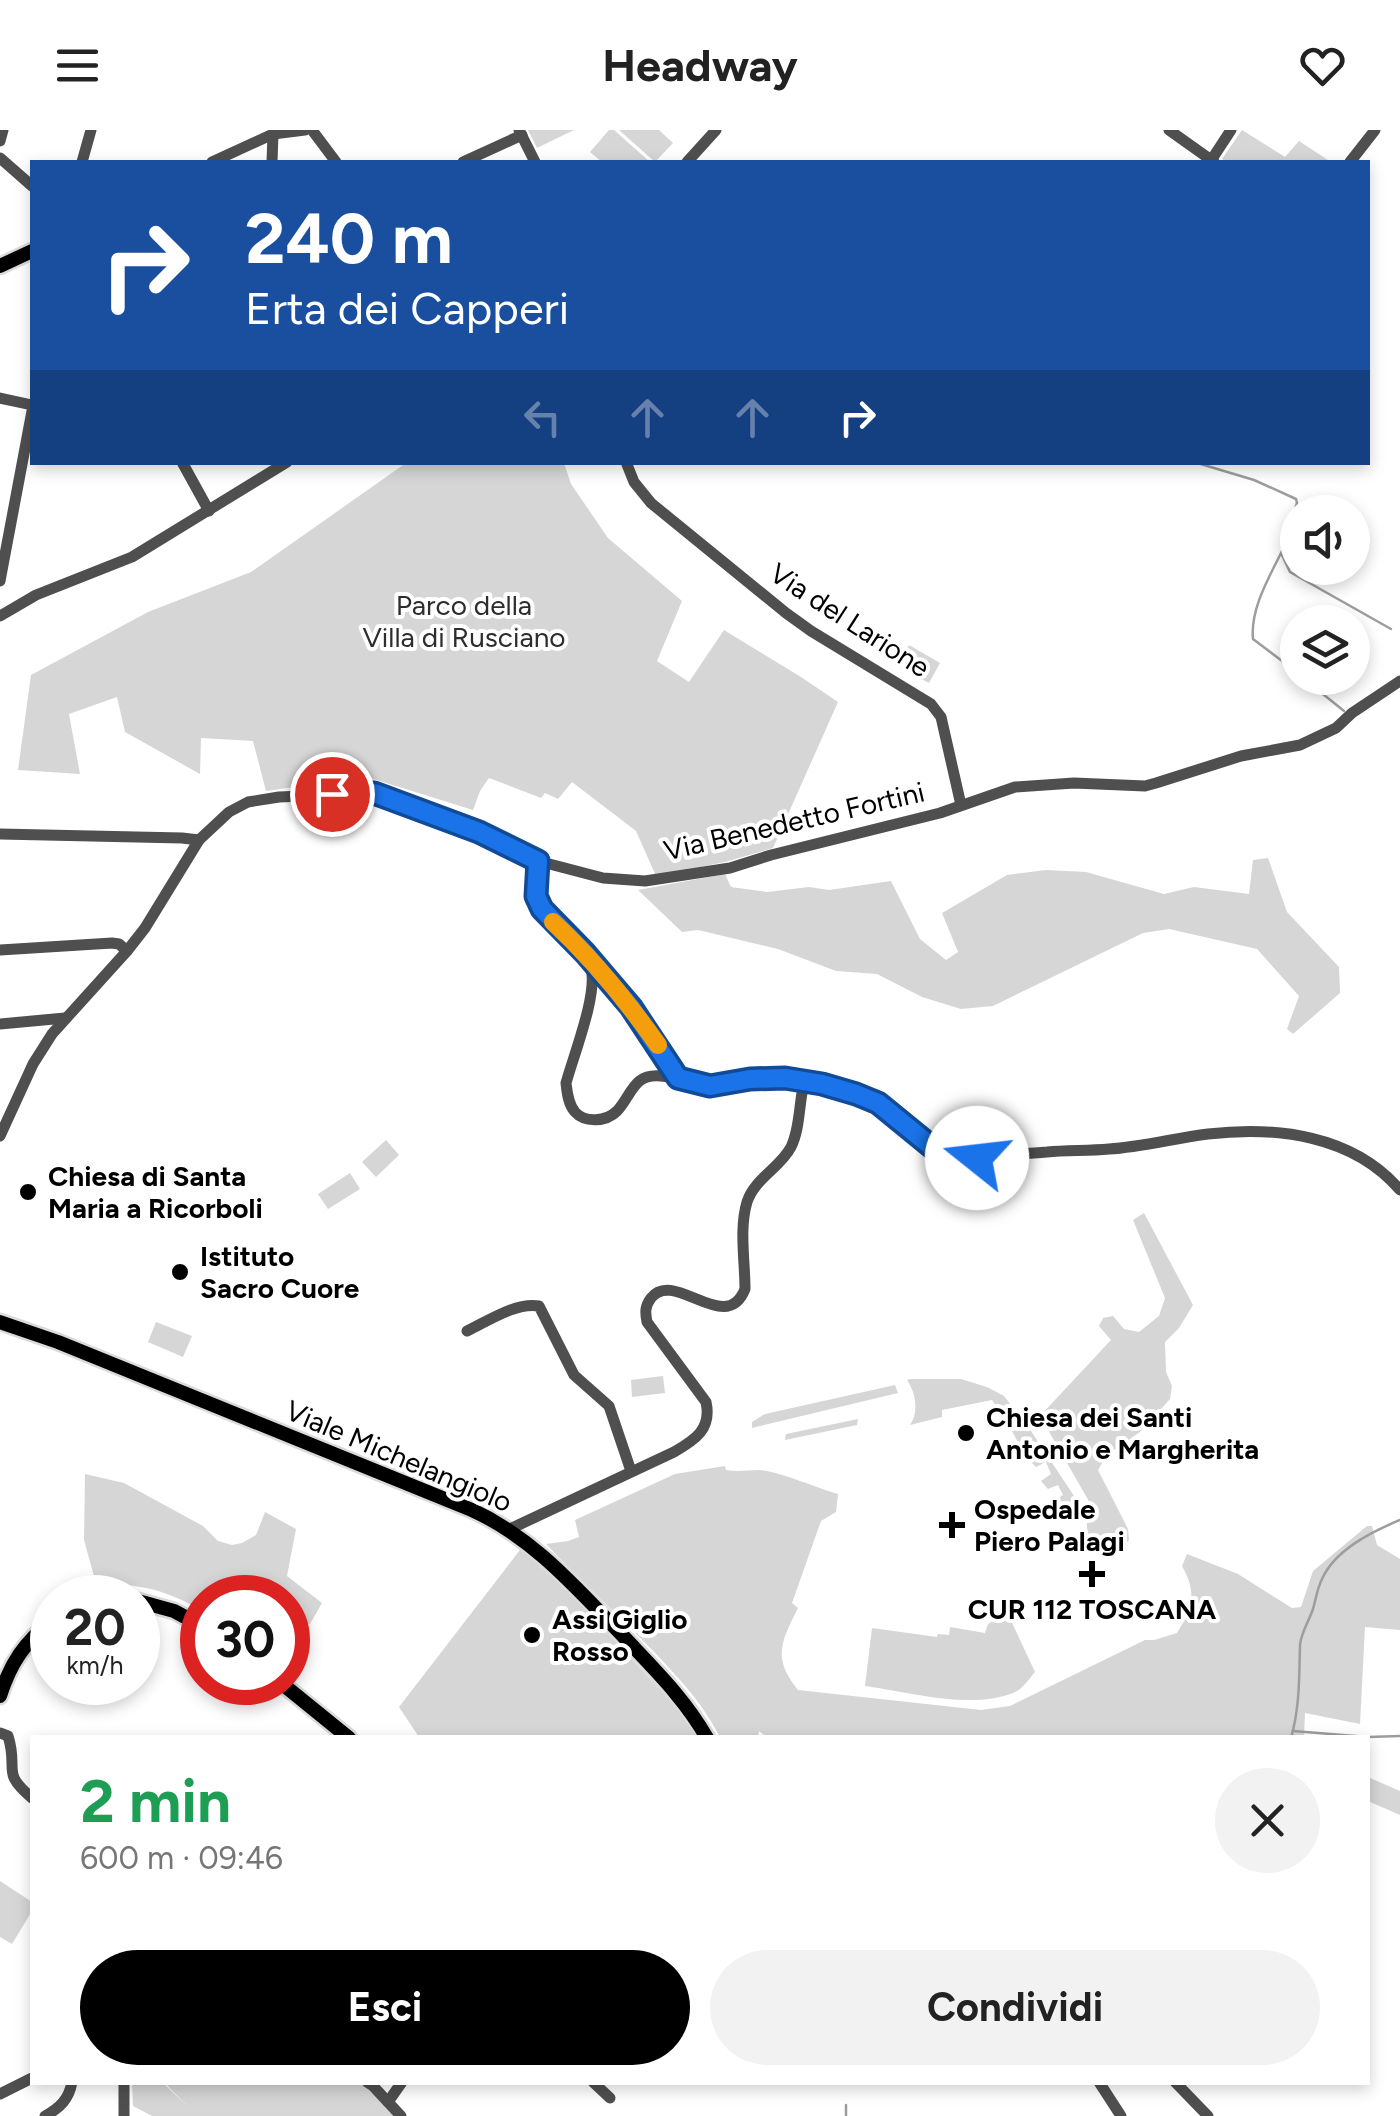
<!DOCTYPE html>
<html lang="it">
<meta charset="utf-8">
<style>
body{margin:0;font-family:Figtree,sans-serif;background:#f2f2f2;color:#222;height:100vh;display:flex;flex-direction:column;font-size:38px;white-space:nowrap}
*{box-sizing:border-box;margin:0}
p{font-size:32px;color:#767676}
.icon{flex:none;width:55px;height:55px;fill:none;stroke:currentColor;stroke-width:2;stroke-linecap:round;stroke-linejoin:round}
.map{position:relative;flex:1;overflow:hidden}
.drawer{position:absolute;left:30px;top:1605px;width:1340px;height:350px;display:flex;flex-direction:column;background:#fff;border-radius:0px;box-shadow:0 5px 15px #0003}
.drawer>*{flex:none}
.hud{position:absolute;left:30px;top:30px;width:1340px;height:305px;border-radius:0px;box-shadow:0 5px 15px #0003;background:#1a4fa0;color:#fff;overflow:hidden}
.controls{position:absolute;left:1280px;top:365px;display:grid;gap:20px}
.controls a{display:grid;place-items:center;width:90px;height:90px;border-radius:50%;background:#fff;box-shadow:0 5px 15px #0003;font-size:50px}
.speed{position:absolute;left:30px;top:1445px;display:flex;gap:20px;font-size:50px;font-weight:700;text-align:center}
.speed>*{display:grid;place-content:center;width:130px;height:130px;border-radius:50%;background:#fff;box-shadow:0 5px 15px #0003;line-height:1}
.speed small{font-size:25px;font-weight:400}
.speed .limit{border:15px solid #d22;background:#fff;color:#111}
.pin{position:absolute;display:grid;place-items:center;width:85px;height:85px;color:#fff;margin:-42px;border:5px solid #fff;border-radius:50%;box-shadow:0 2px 10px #0007}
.me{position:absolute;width:110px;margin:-55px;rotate:286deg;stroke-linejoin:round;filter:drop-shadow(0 0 8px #0008)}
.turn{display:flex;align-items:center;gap:35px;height:210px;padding:0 50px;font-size:45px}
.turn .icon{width:130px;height:130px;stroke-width:2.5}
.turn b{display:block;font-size:70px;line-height:85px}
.lanes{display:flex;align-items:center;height:95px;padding:0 50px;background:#0003;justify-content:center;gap:50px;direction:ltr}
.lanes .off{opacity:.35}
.round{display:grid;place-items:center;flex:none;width:105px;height:105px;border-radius:52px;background:#f2f2f2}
.overview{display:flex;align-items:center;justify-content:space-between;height:170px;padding:0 50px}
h1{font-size:60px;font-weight:700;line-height:75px;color:#1e9e55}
.primary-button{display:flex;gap:20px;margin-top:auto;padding:20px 50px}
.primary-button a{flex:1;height:115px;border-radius:60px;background:#000;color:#fff;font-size:40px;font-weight:700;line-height:115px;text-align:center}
.primary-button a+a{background:#f2f2f2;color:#222}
header{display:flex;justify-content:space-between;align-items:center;height:130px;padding:0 50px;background:#fff;font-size:45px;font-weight:700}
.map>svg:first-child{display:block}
</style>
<header><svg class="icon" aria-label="menu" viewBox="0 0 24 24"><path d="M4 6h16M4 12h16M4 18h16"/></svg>Headway<svg class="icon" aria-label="heart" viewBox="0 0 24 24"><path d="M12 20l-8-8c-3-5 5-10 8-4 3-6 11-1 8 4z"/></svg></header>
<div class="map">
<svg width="1400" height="1986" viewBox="0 0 1400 1986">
<rect width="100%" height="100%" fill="#fff"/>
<!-- green -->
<g fill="#d6d6d6">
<path d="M528 0H574L537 18Z"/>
<path d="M609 0H614L650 32H602L590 22Z"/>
<path d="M619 0H659L673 13 655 32Z"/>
<path d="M1242 0 1285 27 1299 11 1331 32H1227L1222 29Z"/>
<path d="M406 333H564L571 354 608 408 682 471 657 531 689 552 724 500 801 547 838 572 773 718 725 732 656 746 636 701 572 652 558 669 545 663 541 668 489 648 480 661 473 680 367 647 266 661 253 611 201 608 200 644 125 602 117 567 69 584 80 644 18 640 31 545 148 482 251 442Z"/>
<path d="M909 515 940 533 929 553 897 536Z"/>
<path d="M1268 728 1287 782 1339 837 1340 863 1293 904 1287 899 1299 866 1257 819 1169 799 1143 803 993 876 961 879 922 867 877 844 836 841 778 819 698 800 682 802 638 760 725 744 731 757 767 762 809 757 829 760 891 751 920 809 946 830 958 822 942 783 1007 745 1046 740 1086 742 1164 764 1194 757 1249 764 1253 730Z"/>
<path d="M386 1010 399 1025 376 1047 362 1032Z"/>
<path d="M350 1043 360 1059 328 1079 318 1064Z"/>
<path d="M1144 1083 1193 1175 1179 1198 1165 1212 1166 1242 1172 1256 1170 1269 1140 1302 1107 1325 1098 1340 1128 1399 1129 1410 1116 1425C1084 1415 1084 1403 1090 1373L1040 1286 1111 1210 1099 1196 1103 1188 1113 1186 1124 1199 1139 1202 1159 1186 1165 1168 1133 1090Z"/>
<path d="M156 1192 192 1206 183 1227 148 1212Z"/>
<path d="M663 1246 665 1263 632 1267 631 1250Z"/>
<path d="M910 1249H961L987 1257 1004 1266 1029 1298 1078 1372 1061 1380 1053 1371 1063 1365 1058 1355 1048 1359 1041 1351 1051 1344 1046 1332 1036 1337 1029 1330 1039 1324 1033 1313 1024 1317 1020 1316 1012 1301 1015 1300 1014 1296 1016 1294 1011 1286H1009L1005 1282 1001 1283 992 1270 942 1280V1287L910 1295C919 1282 916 1263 907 1250Z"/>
<path d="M895 1255 898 1263 752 1298V1292L765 1284Z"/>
<path d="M858 1289 857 1295 785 1310 786 1304Z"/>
<path d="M725 1336 726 1340C739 1342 747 1340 759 1340 778 1341 817 1358 838 1364L836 1382 821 1391 792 1473 798 1478C781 1512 772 1528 798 1560L981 1580 1010 1576 1145 1510H1154L1177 1503C1193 1477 1197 1463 1182 1436L1187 1424 1238 1444 1292 1478 1301 1477 1313 1441 1367 1396H1372L1377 1415 1400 1429V1500L1365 1497 1360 1594 1305 1583 1304 1607 768 1608 759 1601 758 1607H720C702 1573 684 1554 658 1526 621 1488 582 1452 546 1414L568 1411 579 1407 575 1390 675 1344Z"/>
<path d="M85 1344 124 1353 203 1396 218 1411 232 1415 242 1413 256 1405 265 1382 296 1399 287 1446 322 1473 310 1494 288 1495V1468H202V1480C168 1462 136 1450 97 1457L84 1410Z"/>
<path d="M523 1416 543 1434 684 1585 698 1607H419L399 1577Z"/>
<path d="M1007 1482 1035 1542C1028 1550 1023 1559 1013 1563 970 1580 909 1562 865 1556L872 1498 937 1507 938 1504 949 1505 950 1497 985 1503 988 1494Z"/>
<path d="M1368 1647 1400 1661V1685L1368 1671Z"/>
<path d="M0 1751 32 1772V1781L12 1814 0 1807Z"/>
<path d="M132 1953H163L185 1974 165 1953H357L363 1954 396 1986H152L133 1976Z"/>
</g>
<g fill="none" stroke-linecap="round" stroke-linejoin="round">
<!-- stream -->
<g stroke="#9d9d9d" stroke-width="2.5">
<path d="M1194 332 1254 350 1296 369 1297 373C1292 387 1290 405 1283 419 1270 446 1250 478 1253 509L1298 543"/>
<path d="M1283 420 1282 425 1290 442 1391 499"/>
<path d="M1303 548 1344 581"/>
<path d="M1293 1601 1368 1607 1400 1606"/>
<path d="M1291 1608C1300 1576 1299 1548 1300 1515 1301 1503 1309 1491 1313 1479 1316 1469 1317 1459 1322 1449 1335 1420 1371 1402 1400 1390"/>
<path d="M846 1975V1986"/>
</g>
<defs>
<g id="major">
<path d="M0 136 32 121"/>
<path d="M0 1192 58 1212 472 1380C534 1408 577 1459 624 1507 654 1539 685 1569 707 1608"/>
<path d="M138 1471 174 1481 202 1496"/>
<path d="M280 1552 349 1608"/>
<path d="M0 1566C10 1534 25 1511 52 1491"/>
</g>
</defs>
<!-- major casing -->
<use href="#major" stroke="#dbdbdb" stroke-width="19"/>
<!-- minor -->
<g stroke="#4f4f4f" stroke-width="11">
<path d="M312 0 336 32"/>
<path d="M519 0 535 32"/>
<path d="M1169 0 1214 32"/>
<path d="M0 11 3 0"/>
<path d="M0 28 32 56"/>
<path d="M1212 29 1231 0"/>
<path d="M82 32 91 0"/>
<path d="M212 32 273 4 305 0"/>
<path d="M272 32 273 4"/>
<path d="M463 32 522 5"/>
<path d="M687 32 716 0"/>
<path d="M1350 32 1375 0"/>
<path d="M0 268 32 275"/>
<path d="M182 332 209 381"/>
<path d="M626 332 634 352 651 373 786 483 811 501 931 574 941 587 961 675"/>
<path d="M0 451 32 281"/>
<path d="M0 486 36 465 132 427 287 332"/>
<path d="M0 704 182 708 199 710"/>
<path d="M538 731C538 743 535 758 538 770 547 799 583 808 591 838 598 864 574 924 566 953 567 962 568 974 575 982 585 993 606 992 617 981 632 965 633 943 661 946 677 947 691 954 707 955 722 957 737 950 752 949 793 945 836 954 873 971 903 985 923 1016 954 1028 986 1028 1016 1024 1047 1022 1067 1020 1088 1021 1109 1019 1142 1017 1175 1008 1208 1004 1276 996 1353 1005 1400 1060"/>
<path d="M0 820 112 813 119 814 127 821"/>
<path d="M591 830 631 877 678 949"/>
<path d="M0 894 65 888"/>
<path d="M0 1006 33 934 52 904 127 821 145 798 199 710 229 682 248 672 279 667 374 663 479 701 538 731 603 748 645 751 730 738 771 725 940 683 1015 657 1074 653 1145 656 1156 653 1241 626 1300 615 1336 598 1352 583 1400 551"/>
<path d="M467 1201C488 1191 516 1172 539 1176L574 1245 609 1276 631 1341"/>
<path d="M510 1399 674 1322C695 1310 712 1299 706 1272L647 1192C645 1182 645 1176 651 1168 674 1138 726 1207 745 1159 745 1131 739 1099 747 1072 755 1048 780 1038 791 1017 799 1001 799 980 802 963"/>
<path d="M0 1603 8 1606C19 1641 0 1641 32 1668"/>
<path d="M367 1952 373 1956 401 1986"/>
<path d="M593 1952 610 1968"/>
<path d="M1099 1952 1121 1986"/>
<path d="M1175 1952 1208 1986"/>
<path d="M0 1964 32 1948"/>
<path d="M388 1972 402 1952"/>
<path d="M45 1986C60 1978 69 1969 72 1952"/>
<path d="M124 1986V1952"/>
</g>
<!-- major -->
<use href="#major" stroke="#000" stroke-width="14"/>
</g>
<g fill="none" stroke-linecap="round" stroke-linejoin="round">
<defs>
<path id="route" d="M332 664 374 663 479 702 538 731 536 766 542 779 585 823 631 877 678 948 710 956 750 949 785 948 822 954 856 964 878 973 938 1022 954 1028H977"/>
</defs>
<!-- route casing -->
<use href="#route" stroke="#114b97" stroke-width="25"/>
<!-- route -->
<use href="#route" stroke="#1a73e8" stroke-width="18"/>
<!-- slow -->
<path stroke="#f59e0b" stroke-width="18" d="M553 792C593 829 627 871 658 915"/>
</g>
<!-- markers -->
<g fill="#000" stroke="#fff" stroke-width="4">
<circle cx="28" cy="1062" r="10"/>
<circle cx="180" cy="1142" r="10"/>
<circle cx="966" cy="1303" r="10"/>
<path d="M947 1380h10v10h10v10h-10v10h-10v-10h-10v-10h10z"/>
<path d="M1087 1429h10v10h10v10h-10v10h-10v-10h-10v-10h10z"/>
<circle cx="532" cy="1505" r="10"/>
</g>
<g text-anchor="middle" stroke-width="8" stroke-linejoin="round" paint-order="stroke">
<!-- park labels -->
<g font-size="28" fill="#2d2d2d" stroke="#fff">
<text x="464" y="485">Parco della<tspan x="464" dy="32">Villa di Rusciano</tspan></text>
</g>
<!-- street labels -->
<g font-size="28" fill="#000" stroke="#fff">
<text transform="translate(850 490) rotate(33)" y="10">Via del Larione</text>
<text transform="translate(794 691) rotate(-13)" y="10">Via Benedetto Fortini</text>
<text transform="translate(399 1326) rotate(23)" y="10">Viale Michelangiolo</text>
</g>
<!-- poi labels -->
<g font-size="28" font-weight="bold" fill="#000" stroke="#fff" text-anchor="start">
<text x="48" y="1056">Chiesa di Santa<tspan x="48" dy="32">Maria a Ricorboli</tspan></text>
<text x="200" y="1136">Istituto<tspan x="200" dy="32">Sacro Cuore</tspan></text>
<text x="986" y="1297">Chiesa dei Santi<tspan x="986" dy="32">Antonio e Margherita</tspan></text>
<text x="974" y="1389">Ospedale<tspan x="974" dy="32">Piero Palagi</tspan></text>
<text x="1092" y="1489" text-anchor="middle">CUR 112 TOSCANA</text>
<text x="552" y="1499">Assi Giglio<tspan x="552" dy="32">Rosso</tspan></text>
</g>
</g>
</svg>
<div class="controls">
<a><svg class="icon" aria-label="sound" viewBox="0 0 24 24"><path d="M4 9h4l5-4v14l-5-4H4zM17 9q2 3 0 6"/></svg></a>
<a><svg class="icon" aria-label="layers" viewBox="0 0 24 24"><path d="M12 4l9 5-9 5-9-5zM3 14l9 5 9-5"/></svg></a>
</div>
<div class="speed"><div>20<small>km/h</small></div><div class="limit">30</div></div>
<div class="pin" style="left:332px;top:664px;background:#d93025"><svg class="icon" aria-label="arrive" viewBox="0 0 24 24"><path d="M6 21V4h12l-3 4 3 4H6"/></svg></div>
<svg class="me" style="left:977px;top:1028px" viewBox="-20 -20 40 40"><circle r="19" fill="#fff"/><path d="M0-13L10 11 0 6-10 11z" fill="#1a73e8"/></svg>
<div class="hud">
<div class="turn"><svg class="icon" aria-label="right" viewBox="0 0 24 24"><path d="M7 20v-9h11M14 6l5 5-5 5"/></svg><div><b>240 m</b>Erta dei Capperi</div></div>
<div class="lanes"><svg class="icon off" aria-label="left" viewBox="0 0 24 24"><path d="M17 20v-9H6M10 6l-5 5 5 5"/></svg><svg class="icon off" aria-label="ahead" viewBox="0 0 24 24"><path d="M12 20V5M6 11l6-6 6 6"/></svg><svg class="icon off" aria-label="ahead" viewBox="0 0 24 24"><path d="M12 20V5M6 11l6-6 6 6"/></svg><svg class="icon" aria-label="right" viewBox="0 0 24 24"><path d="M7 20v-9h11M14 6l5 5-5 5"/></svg></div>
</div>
<section class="drawer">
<div class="overview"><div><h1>2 min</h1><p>600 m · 09:46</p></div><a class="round"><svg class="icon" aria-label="close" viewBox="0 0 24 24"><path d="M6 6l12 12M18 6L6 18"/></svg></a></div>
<div class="primary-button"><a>Esci</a><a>Condividi</a></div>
</section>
</div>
